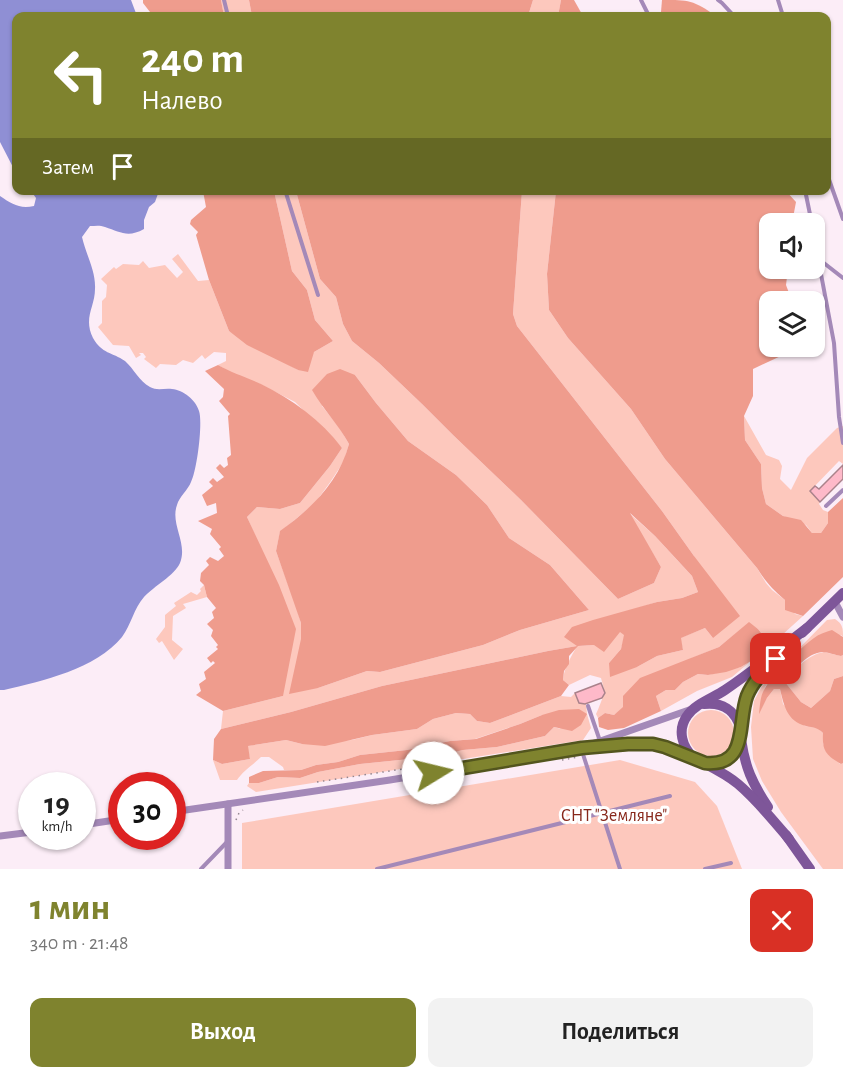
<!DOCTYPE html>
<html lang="ru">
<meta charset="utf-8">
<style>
body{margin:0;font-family:"Alegreya Sans",sans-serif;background:#f2f2f2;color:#222;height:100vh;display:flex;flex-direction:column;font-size:22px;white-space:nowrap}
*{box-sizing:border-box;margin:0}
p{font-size:20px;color:#767676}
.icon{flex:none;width:33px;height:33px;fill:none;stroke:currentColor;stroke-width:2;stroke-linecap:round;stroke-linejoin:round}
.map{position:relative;height:869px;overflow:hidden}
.sheet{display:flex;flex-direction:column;background:#fff;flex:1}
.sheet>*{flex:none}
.top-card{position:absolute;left:12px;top:12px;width:819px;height:183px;border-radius:12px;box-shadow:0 2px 4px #0004;background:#7f832e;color:#fff;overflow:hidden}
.buttons{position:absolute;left:759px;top:213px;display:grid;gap:12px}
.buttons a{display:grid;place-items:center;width:66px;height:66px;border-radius:12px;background:#fff;box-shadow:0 2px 4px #0004;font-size:30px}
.speed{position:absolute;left:18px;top:772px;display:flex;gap:12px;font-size:30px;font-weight:700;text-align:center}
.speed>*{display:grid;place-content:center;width:78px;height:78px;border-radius:50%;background:#fff;box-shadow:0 2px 4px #0004;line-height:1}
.speed small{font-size:15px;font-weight:400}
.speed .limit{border:9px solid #d22;background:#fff;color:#111}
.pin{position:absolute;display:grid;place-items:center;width:51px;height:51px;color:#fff;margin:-26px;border-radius:12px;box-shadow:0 3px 9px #0006}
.me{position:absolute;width:66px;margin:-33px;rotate:81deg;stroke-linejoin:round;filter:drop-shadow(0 0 4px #0008)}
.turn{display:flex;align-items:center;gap:21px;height:126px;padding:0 30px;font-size:27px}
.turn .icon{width:78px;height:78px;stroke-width:2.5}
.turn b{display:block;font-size:42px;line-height:51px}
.then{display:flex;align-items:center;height:57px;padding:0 30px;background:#0003;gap:12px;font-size:22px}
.round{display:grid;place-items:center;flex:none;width:63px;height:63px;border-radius:12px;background:#f2f2f2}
.summary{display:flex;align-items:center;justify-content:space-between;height:102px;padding:0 30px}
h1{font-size:36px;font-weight:700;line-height:45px;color:#7f832e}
.primary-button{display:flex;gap:12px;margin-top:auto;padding:12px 30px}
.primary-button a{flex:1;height:69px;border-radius:12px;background:#7f832e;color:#fff;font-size:24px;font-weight:700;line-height:69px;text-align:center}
.primary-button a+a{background:#f2f2f2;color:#222}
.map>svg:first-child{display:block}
</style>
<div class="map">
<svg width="843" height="869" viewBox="0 0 843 869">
<rect width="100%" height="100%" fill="#fcedf7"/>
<!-- green -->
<g fill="#fdc8bd" fill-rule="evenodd">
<path d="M221 0H249L252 16H224Z"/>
<path d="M533 0H561L558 16H528Z"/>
<path d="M274 191H296L320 279 336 297 343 324 352 341 379 363 422 404 453 435 521 500 618 599 654 583 661 567 628 512 655 536 678 561 692 576 698 592 682 598 657 602 635 609 578 646 594 645 620 631 625 635 621 649 609 663 637 667 657 656 683 650 680 638 705 628 713 638 694 556 662 511 517 326 513 314 522 191H556L547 274 549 310 568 338 631 409 665 459 757 568 766 583 772 590 785 600 795 614 803 616 771 645 758 629 749 623 719 647 692 658 614 715 605 713 598 718 596 714C599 708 602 698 605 693L601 678 590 675 569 685 563 680C564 668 571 657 577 646L548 651 382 686 291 712 221 729 223 711 283 696 261 549 247 517 257 507 280 509 300 503 330 466 342 448 295 402 260 384 231 373 218 365 226 361V353L214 352 205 359 202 355 193 363 183 360 176 365 160 364 156 368 144 359 146 357 143 353H139L141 355 136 358 129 346 113 345 98 327 102 323V301L106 297 107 285 101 279 114 267 116 269 123 264 139 265 143 261 149 268 165 265 177 278 183 272 172 259 178 254 198 281 209 280 229 331 298 370 314 352 333 341 315 320 307 290 292 271ZM355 375 376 403 408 441 456 475 487 505 509 538 550 565 589 610 520 630 483 645 380 672 367 671 318 688 301 639V623L296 606 276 551 280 532 315 503 331 481 344 461 349 444 339 427 322 406Z"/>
<path d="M744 416 766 455 779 460 782 466 780 479 791 490 807 458 837 428 843 426V464L839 461 810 491 820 502 819 504 823 510 828 512V523L821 533H812L806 525 783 516 766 504 762 488 761 464 745 440Z"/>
<path d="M204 585 207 597 183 604 186 608 173 616 172 640 183 649 174 660 162 641 159 643 156 639 165 627V615L176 606 174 603 191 592 197 595 201 591 200 589Z"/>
<path d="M835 619C843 624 843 629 843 637L841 635 794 656 775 675 765 687 760 711 767 698 774 689H780L783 704 805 726 818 728 823 733V744L840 764 843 763V869H823L781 812 762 781 753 759 751 727 754 701 762 686 827 620Z"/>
<path d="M824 652 841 656 843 655V676L834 679 830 691 811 708 801 702 785 682C795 669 807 655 824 652Z"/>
<path d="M751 661 732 677 697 691 661 711 656 696 666 690H675L683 682 698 674 708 675 741 667Z"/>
<path d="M575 693 579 702 586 704 587 714 591 728 583 740 256 792 247 786 249 783H259L278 777 300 778 318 772 360 764 439 756 463 750 497 747 545 736 554 727 561 729 542 715 520 724 475 739 450 741 407 750 360 755 338 762 316 765 301 770H284L283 767 269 757H261C254 764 242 772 237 780H220L213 760 222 764 250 759 247 746 286 740 302 744 352 740 372 735 417 729 433 719 456 713 470 714 477 721 490 723 561 696 571 697Z"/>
<circle cx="711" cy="733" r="23"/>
<path d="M620 760 695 782 717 806 742 869H242V823Z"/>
</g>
<!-- forest -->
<g fill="#ef9c8d">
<path d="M143 0H221L224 16H149L150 12 143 3Z"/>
<path d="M249 0H533L528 16H252Z"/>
<path d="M561 0H574L583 16H558Z"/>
<path d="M662 0C689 0 693 0 716 16H664L661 12Z"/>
<path d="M203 191H274L292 271 307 290 315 320 333 341 314 352 308 372 298 370 247 345 229 331 209 280 196 235 198 232 190 224 191 220 206 207Z"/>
<path d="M296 191H522L513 314 517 326 662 511 694 556 740 616 713 638 705 628 681 638 683 650 657 656 637 667 610 677 609 663 621 649 624 635 620 632 604 652 594 645 578 646 569 656V664L564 671 563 680 569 685 561 696 490 723 477 721 470 714 456 713 433 719 417 729 372 735 325 746 302 744 286 740 248 746 250 759 222 764 213 760 214 739 221 729 291 712 382 686 548 651 577 646 564 637 572 627 593 620 657 602 682 598 698 592 692 576 655 536 630 513 661 567 654 583 618 599 521 500 453 435 422 404 379 363 352 341 343 324 336 297 320 279Z"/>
<path d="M556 191H786L796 202 792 223 770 224V268L788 269 786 285 792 301 770 302V346L802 347V357L783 355 753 369V396L744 416 745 440 761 464 762 488 766 504 783 516 801 520 812 533H821L828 523V512L843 498V577L803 616 785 610V600C772 589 766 582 757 568L665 459 631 409 568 338 549 310 547 274Z"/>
<path d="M218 365C232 373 246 377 261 384 292 399 321 420 342 448L330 466 300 503 280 509 257 507 247 517 279 585 296 629 283 696 223 711 196 695 201 691 199 684 206 679 204 672 215 663 213 661 211 663 207 658 218 649 216 647 218 645 211 636 213 630 207 624 214 618 212 612 216 608 207 597 204 585 200 581 201 573 209 565 206 561 210 557 218 561 224 556 219 549 221 547 210 534 212 529 198 521 217 513 216 503 207 506 202 495 213 486 209 482 213 478 217 482 224 477 216 468 220 464 224 468 228 465 227 458 231 455 228 416 230 414 219 401 223 397 224 389 205 371Z"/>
<path d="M340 369 355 375 376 403 408 441 456 475 487 505 509 538 550 565 589 610 520 630 483 645 380 672 367 671 318 688 289 694 301 639V623L276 551 280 531C311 509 339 482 349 444 338 424 323 409 312 390L327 374Z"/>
<path d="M749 622 758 629 771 645 751 661 741 667 726 672 708 675 698 674 683 682 675 690H666L656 696 661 711 624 728 608 730 599 727 598 718 605 713 614 715 623 707V696L640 678 719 647Z"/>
<path d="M832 630 843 637V655L841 656C835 655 828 652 822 652 807 653 793 671 785 682L801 702 811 708 830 691 834 679 843 676V763L841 764C826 755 822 751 823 733 817 727 814 728 806 726 787 721 784 706 780 689H774L767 698 759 714C760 706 760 697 764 690 771 676 801 647 814 638 819 634 826 632 832 630Z"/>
<path d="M579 709 587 714 581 725 572 731 554 727 545 736 497 747 463 750 439 756 360 764 318 772 300 778 278 777 259 783H249V777L263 771 301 770 316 765 338 762 360 755 407 750 450 741 476 739 520 724 542 715 559 710Z"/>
</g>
<!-- water -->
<g fill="#8f8fd4">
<path d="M0 0H131L137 16H16V173L0 142Z"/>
<path d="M31 191H159L155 202 149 207 144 220V229C128 238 120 232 105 227 100 225 95 226 90 226L82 237C86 255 96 271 95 289 95 307 83 318 93 338 102 354 112 352 125 361 134 369 139 381 150 387 157 391 164 388 172 389 183 390 196 400 199 411 203 422 197 471 191 482 188 490 179 497 177 505 170 524 188 543 180 563 174 576 154 586 144 597 134 608 131 625 122 637 96 669 42 681 4 690H0V196C12 204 19 209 34 206L36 198Z"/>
</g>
<!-- building -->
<g fill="#feb9c9" stroke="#aa828b" stroke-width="1.5">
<path d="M843 465V479L820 502 810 491 815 486 819 489Z"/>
<path d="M601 683 605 693 602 698 585 704 579 703 575 693Z"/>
</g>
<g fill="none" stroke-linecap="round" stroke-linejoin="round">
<!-- path -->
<g stroke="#93858f" stroke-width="1.5" stroke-dasharray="1.5 4.5" stroke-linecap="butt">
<path d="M562 760 578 757"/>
<path d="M317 782 449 762"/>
<path d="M236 820 239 813 243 810"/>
</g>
<!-- lane -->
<g stroke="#a489b8" stroke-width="4">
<path d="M224 0 228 16"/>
<path d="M641 0 649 16"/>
<path d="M718 0 722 3 734 16"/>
<path d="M778 0 783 16"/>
<path d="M826 171 843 219"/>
<path d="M285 190 318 295"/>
<path d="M805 190 812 224"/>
<path d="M814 237 834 343 839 417 843 443"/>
<path d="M820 260 843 278"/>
<path d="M826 506 843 490"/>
<path d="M588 706 600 741"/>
<path d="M581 748 620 869"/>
<path d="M201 869 227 842"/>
<path d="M377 869 670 796"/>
<path d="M705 869 731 863"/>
</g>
<!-- street -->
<g stroke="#a489b8" stroke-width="7">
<path d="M835 602 843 617"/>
<path d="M589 745 689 710"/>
<path d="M228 804V869"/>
<path d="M172 812 390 780 581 748 628 744H653L665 747 692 757"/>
<path d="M82 825 122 819"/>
<path d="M0 836 32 832"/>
</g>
<!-- secondary -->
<g stroke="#7e5699" stroke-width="10">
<path d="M802 633 843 593"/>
<path d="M704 704C722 702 735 710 740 727"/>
<path d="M741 739C745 767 752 783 768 807"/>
<path d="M706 763C749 767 737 721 747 696 753 681 765 670 776 659"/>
<path d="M786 835 810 869"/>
<path d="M789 839C773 820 757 800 738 784 725 773 709 766 694 758 682 747 677 730 687 716 695 704 713 698 725 690 753 671 780 649 807 628"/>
</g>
</g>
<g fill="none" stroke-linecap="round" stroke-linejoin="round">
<defs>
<path id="route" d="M433 773 582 748 628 744H653L665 747 705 763C749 767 737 723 747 696 753 681 765 670 776 659"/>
</defs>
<!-- route casing -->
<use href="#route" stroke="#53551e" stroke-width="15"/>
<!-- route -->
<use href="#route" stroke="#7f832e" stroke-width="10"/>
</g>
<g text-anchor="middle" stroke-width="6" stroke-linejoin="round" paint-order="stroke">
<!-- park labels -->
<g font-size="18" fill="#87271a" stroke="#fff">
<text x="614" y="821">СНТ "Земляне"</text>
</g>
</g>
</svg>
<div class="buttons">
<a><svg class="icon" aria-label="sound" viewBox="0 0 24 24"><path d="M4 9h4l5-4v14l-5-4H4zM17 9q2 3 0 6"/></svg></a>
<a><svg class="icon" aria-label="layers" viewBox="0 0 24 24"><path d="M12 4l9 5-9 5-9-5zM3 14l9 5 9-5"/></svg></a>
</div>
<div class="speed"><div>19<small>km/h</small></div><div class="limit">30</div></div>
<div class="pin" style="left:776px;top:659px;background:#d93025"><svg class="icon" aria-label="arrive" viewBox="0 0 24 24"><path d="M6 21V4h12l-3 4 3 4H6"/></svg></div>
<svg class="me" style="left:433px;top:773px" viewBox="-20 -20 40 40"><circle r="19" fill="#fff"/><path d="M0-13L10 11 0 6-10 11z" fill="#7f832e"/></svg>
<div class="top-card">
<div class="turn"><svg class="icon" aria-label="left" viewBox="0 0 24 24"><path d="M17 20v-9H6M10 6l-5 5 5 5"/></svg><div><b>240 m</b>Налево</div></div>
<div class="then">Затем<svg class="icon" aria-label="arrive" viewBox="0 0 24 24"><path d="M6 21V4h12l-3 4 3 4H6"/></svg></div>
</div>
</div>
<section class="sheet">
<div class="summary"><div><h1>1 мин</h1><p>340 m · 21:48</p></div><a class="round" style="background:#d93025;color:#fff"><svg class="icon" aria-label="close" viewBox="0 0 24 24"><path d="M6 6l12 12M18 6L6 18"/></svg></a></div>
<div class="primary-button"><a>Выход</a><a>Поделиться</a></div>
</section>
